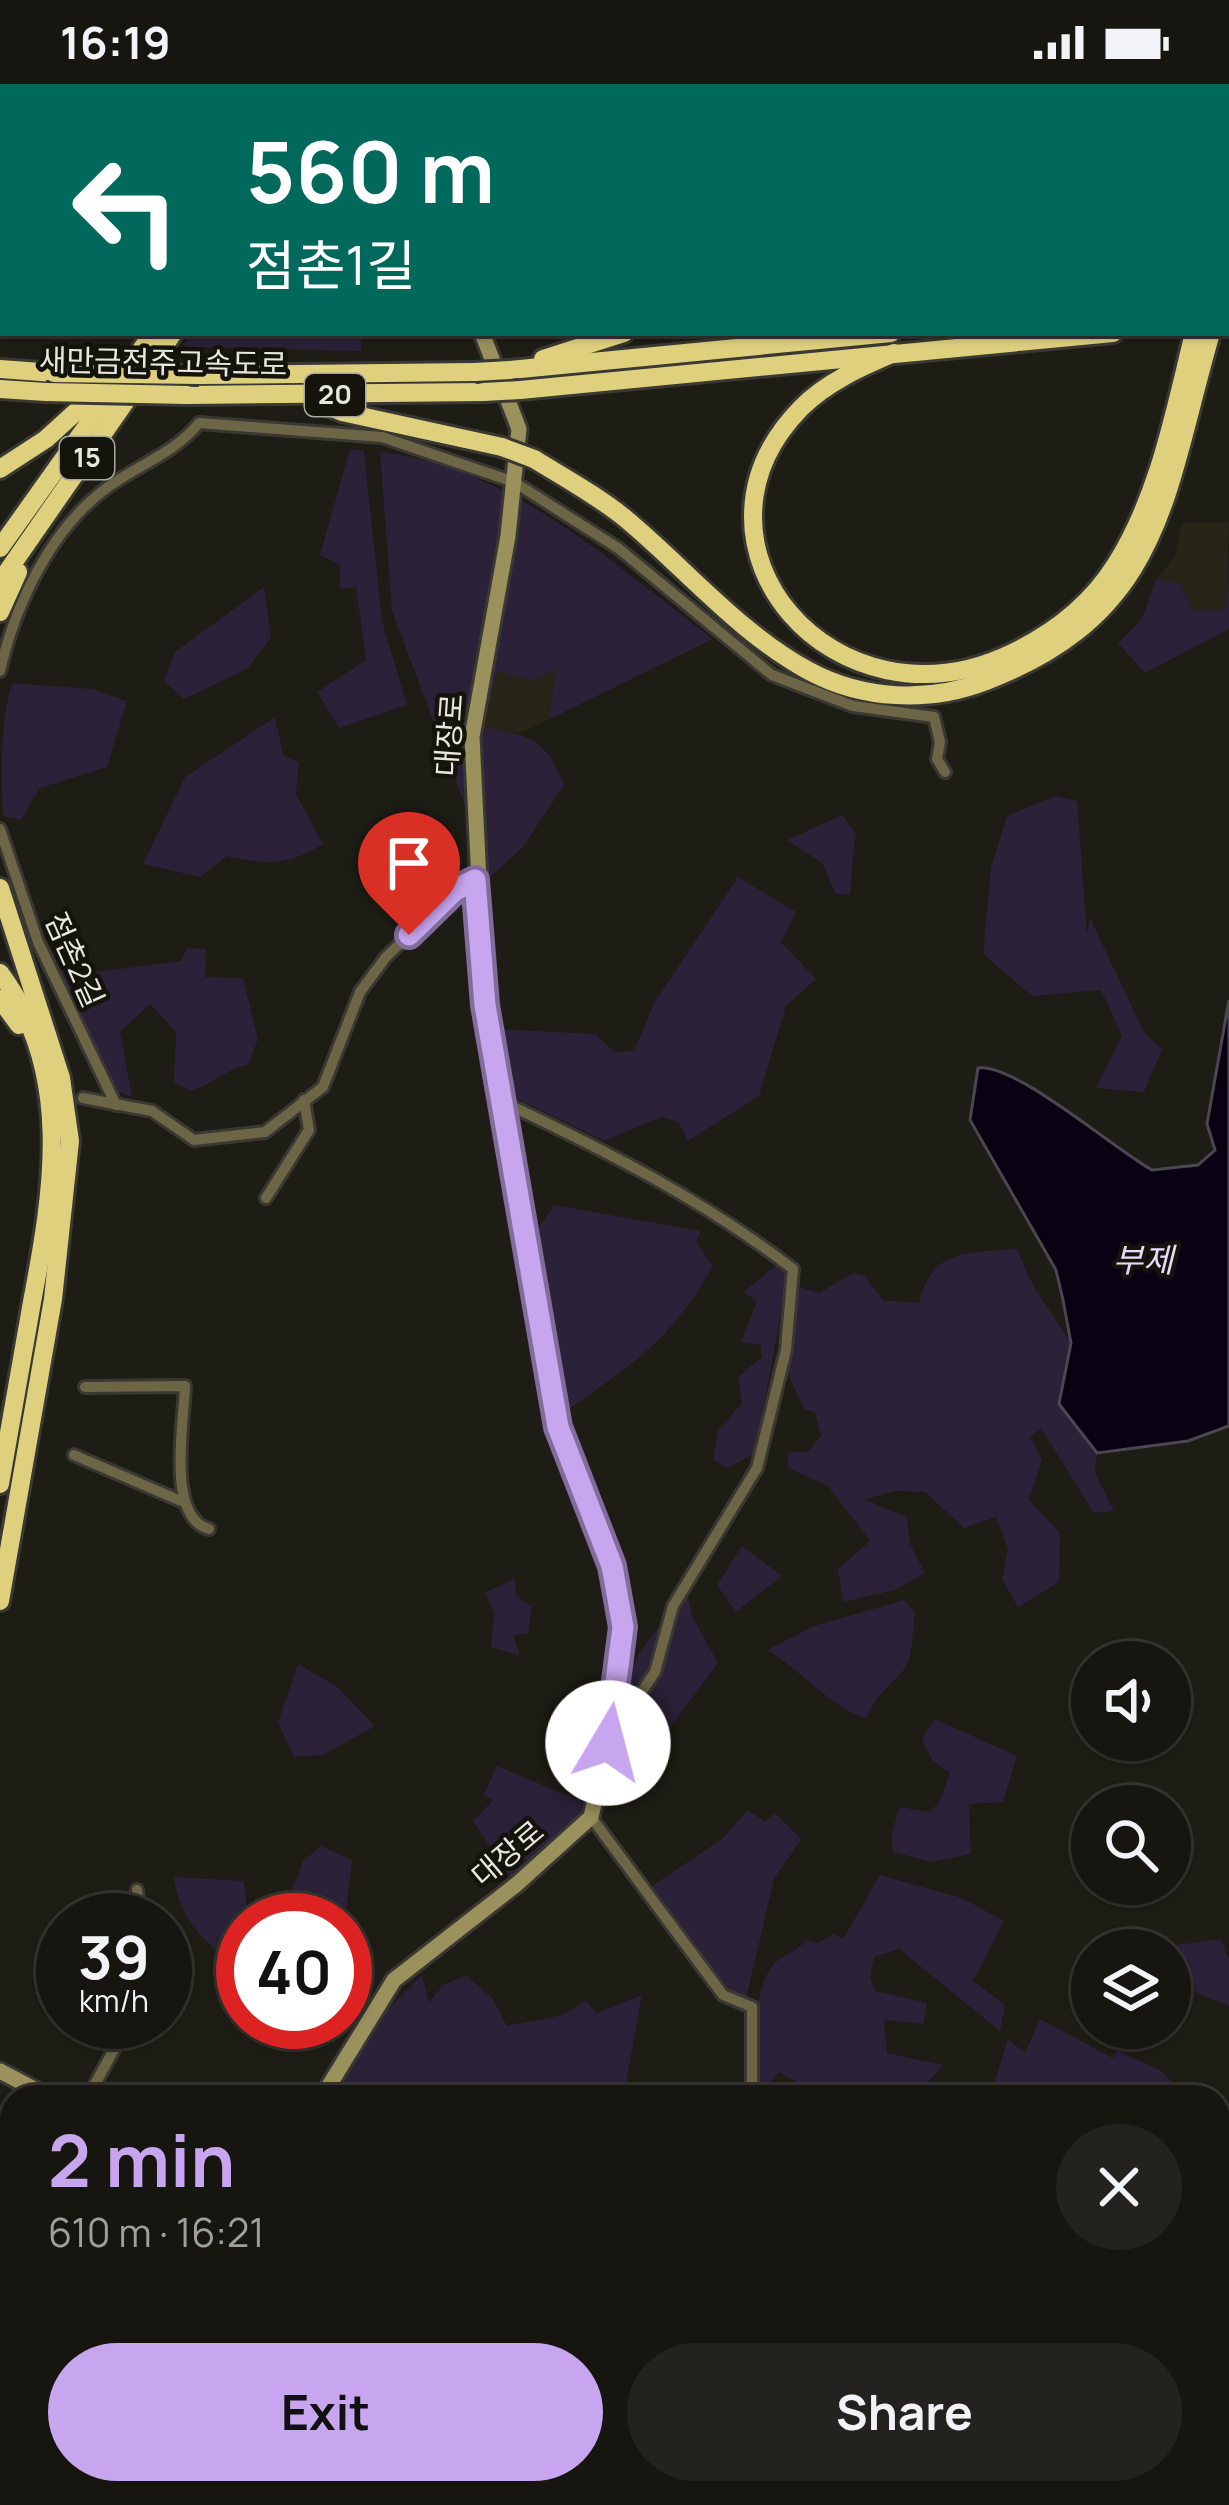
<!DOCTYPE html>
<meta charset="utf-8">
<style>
body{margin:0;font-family:Manrope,"Noto Sans KR",sans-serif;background:#23221e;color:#f1f3f6;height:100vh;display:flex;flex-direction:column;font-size:45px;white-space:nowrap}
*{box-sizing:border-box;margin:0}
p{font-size:39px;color:#9e9f9f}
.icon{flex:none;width:66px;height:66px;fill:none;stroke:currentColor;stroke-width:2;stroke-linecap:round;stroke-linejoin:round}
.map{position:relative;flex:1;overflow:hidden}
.panel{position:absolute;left:0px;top:2001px;width:1230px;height:420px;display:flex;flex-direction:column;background:#161510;border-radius:36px 36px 0 0;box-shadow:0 3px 9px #0004,0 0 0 3px #353430}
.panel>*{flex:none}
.guide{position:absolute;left:0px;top:0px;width:1230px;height:252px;box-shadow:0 3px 9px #0004,0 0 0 3px #353430;background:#00695c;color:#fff;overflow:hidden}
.fabs{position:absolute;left:1071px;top:1557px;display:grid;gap:24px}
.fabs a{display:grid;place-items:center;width:120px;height:120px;border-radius:50%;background:#161510;box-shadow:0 3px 9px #0004,0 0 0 3px #353430;font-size:60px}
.speed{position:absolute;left:36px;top:1809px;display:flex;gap:24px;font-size:60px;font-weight:700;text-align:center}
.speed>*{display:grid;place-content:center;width:156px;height:156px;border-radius:50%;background:#161510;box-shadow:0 3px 9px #0004,0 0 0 3px #353430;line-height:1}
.speed small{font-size:30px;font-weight:400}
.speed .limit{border:18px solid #d22;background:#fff;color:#111}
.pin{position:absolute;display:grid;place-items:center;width:102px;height:102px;color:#fff;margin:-123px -51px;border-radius:50% 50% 50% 0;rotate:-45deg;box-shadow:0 0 12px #0007}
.pin .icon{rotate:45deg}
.me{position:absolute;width:132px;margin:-66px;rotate:8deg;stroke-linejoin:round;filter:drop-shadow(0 0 9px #0008)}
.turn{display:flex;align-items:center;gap:42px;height:252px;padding:0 48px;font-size:54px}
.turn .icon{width:156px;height:156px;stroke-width:2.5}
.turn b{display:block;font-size:84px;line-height:102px}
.round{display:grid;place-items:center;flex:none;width:126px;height:126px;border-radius:63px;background:#23221e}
.overview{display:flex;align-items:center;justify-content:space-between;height:204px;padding:0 48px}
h1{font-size:72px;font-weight:700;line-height:90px;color:#c7a6ef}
.action{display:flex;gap:24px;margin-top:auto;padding:24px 48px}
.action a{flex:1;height:138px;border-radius:72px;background:#c7a6ef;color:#111;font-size:48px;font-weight:700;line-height:138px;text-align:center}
.action a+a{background:#23221e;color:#f1f3f6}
.status{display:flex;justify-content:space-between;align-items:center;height:84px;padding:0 60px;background:#161510;direction:ltr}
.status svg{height:33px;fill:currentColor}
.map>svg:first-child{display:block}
</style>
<div class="status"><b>16:19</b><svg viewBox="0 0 49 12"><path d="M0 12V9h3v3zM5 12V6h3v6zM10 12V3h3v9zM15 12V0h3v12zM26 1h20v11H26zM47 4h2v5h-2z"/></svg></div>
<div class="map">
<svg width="1229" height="2421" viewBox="0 0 1229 2421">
<rect width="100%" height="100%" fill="#1d1c15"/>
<!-- built -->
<g fill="#272518">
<path d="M1229 438 1226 525 1193 526 1180 500 1156 496 1175 472 1182 439Z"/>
<path d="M558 583 548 636 520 649 481 645 497 586Z"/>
</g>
<!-- green -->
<g fill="#2b2138">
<path d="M192 249H361V267L183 263Z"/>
<path d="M350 365 364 367 382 537 407 621 339 644 317 608 366 576 356 503 339 505 340 481 320 471Z"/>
<path d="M380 368C510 382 612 479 713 555L548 636 557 584 532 597 497 587 482 653 485 644C531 651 547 656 564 701L523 763 486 797 488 783 392 527Z"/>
<path d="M1229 473V545L1145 589 1118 559 1142 535 1156 496 1180 499 1193 526 1226 525Z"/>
<path d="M264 503 271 553 247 585 184 615 164 597 175 568Z"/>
<path d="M12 599 93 605 127 617 107 683 40 704 21 736 3 732C1 689 0 638 12 599Z"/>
<path d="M275 633 283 671 299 678 296 710 323 760C288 782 267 781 227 772L200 793 143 780 185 693Z"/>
<path d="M1056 712 1077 717 1087 851 1090 834 1144 948 1162 965 1144 1008 1096 1004 1122 951 1101 906 1032 912 983 870 991 783 1007 732Z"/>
<path d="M842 731 855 749 850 811 836 810 822 779 787 756Z"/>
<path d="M738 793 796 828 781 858 816 895 786 922 759 1012 688 1057 678 1038 662 1033 604 1057 514 1013 500 945 595 950 615 968 634 967 654 919Z"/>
<path d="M187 864 206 865 205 893 243 894 258 955 248 981C225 986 213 1000 191 1007L174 998 176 948 150 920 120 948 132 1013 116 1007 52 868 88 889 181 877Z"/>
<path d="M554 1121 701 1147 696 1158 713 1182C673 1254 635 1279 569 1325L561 1313 534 1151Z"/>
<path d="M1016 1164 1034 1203 1071 1259 1059 1320 1097 1369 1095 1388 1114 1427 1094 1429 1041 1344 1030 1353 1042 1376 1029 1416 1060 1449 1059 1498 1018 1523 1002 1495 1008 1465 996 1433 964 1444 925 1408 894 1407 864 1416 907 1433 910 1460 925 1489 895 1506 843 1518 838 1485 870 1457 828 1402 788 1384V1369L809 1367 821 1352 815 1328 805 1326 788 1290 799 1203 819 1209 853 1189 865 1192 883 1216 919 1219C933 1162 968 1171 1016 1164Z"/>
<path d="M776 1181 788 1191 755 1369 728 1384 713 1376 718 1347 742 1319 738 1293 762 1273 760 1261 741 1258 757 1218 744 1208Z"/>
<path d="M742 1462 782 1492 736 1528 717 1501Z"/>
<path d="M515 1495 516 1511 532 1523 528 1549 514 1552 520 1572 491 1563 494 1529 485 1508Z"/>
<path d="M687 1508 692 1532 718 1579 655 1664 627 1656C598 1600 656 1551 687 1508Z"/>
<path d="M904 1516 915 1529C912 1545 914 1576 902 1588 887 1604 875 1613 866 1635 828 1621 802 1587 767 1566L814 1542Z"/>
<path d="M298 1580 336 1602 375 1642 323 1671 294 1673 278 1638Z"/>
<path d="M935 1635 1017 1672 1003 1718 969 1720 971 1770 933 1778 893 1768 891 1750 900 1723 929 1728 939 1719 950 1689 933 1677 922 1655Z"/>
<path d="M497 1682 583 1718 581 1732 510 1794 473 1737 493 1716 484 1711Z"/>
<path d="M748 1726 765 1738 775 1729 801 1755 774 1795 746 1915 717 1900 652 1802 722 1755Z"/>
<path d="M321 1762 352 1776 345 1838 306 1836 311 1824 291 1809 303 1777Z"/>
<path d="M880 1791 962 1814 1004 1837 973 1897 1005 1921 1000 1947 899 1865 874 1873 870 1894 875 1907 927 1919 924 1940 884 1936 887 1969 943 1981 915 2013 804 2002 779 1988 764 2006C746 1983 753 1898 776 1878 786 1869 797 1868 806 1856L818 1859 834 1850 843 1855Z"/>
<path d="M174 1793 244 1797 247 1825 234 1842 243 1848V1885C207 1863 179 1835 174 1793Z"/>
<path d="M1221 1855 1229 1876V1922L1191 1906 1170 1866 1162 1863Z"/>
<path d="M422 1891 429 1919 443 1901 466 1891 493 1915 507 1942 563 1931 586 1916 596 1929 642 1911 625 2004 614 2013H328L378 1935Z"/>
<path d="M1040 1935 1113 1974 1117 1966 1161 1987 1181 2006 1179 2013 1135 2008 1132 2013H990L1008 1955 1025 1969Z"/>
<path d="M0 2082 12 2084V2267L0 2263Z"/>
</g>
<!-- water -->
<path fill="#080212" stroke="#4b4750" stroke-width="3" d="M1229 916V1342L1188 1357 1097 1369 1059 1320 1071 1259 1063 1216 1056 1186 970 1036 978 984C1014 978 1114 1065 1152 1086L1198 1081 1215 1066 1207 1040Z"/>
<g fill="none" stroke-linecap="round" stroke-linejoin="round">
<defs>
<g id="street">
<path d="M238 3 240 0"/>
<path d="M389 3 391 0"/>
<path d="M0 240 3 239"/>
<path d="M0 587C15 521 51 444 108 403 138 381 175 369 199 339L382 353 514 398 618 464 772 591 853 622 934 633 940 658 937 675 945 688"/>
<path d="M0 745 38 858 116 1021"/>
<path d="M83 1014 152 1027 194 1056 265 1048 323 1003 360 908 386 873 456 806 475 796"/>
<path d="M503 1018C606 1067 702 1115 793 1185L786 1266 757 1384 673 1522 655 1588 611 1654"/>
<path d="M266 1114 309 1046 304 1016"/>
<path d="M85 1303 185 1302C184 1339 166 1433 209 1445"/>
<path d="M74 1371 181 1417"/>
<path d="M591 1733 723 1911 752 1923V2013"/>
<path d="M137 1806 140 1836"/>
<path d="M88 2013 129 1938"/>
<path d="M1218 2267 1229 2257"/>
<path d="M1218 2377 1229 2388"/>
<path d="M1078 2409 1086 2421"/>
<path d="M120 2421 126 2409"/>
<path d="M547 2421 560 2409"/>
</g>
<g id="secondary">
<path d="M0 1987 49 2013"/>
<path d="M322 2013 394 1896 517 1800 591 1733 608 1659 623 1543 612 1482 558 1343 485 921 472 653 508 452 519 345 482 249"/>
<path d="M265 2421 266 2409"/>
</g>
<g id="highway">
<path d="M320 3 322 0"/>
<path d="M1134 3 1137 0"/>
<path d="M1227 133 1229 126"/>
<path d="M1227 196 1229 189"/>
<path d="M1227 218H1229"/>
<path d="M1227 239H1229"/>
<path d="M894 269C861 283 827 298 801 324 668 460 835 656 1014 568 1055 548 1091 520 1116 480 1159 412 1175 326 1194 249"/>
<path d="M543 275 624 249"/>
<path d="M0 285 54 289"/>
<path d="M510 286 891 249"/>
<path d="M199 291 475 288"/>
<path d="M0 305 46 308"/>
<path d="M520 306 1113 249"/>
<path d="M187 311 484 308"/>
<path d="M313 316 342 328 502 363"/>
<path d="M534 375C565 394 598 412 626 435 686 485 739 549 809 587 863 616 929 619 986 597 1164 529 1164 410 1211 249"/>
<path d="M0 385 46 355 102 304"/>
<path d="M0 464 153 249"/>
<path d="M0 498 173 249"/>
<path d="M0 528 18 488"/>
<path d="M0 804 61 994 70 1057 53 1215 0 1517"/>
<path d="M0 889C74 988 53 1107 32 1218 21 1279 11 1340 0 1400"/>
<path d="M0 915 19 941"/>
</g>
</defs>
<!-- street casing -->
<use href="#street" stroke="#393832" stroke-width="16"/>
<!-- secondary casing -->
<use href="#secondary" stroke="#393832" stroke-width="21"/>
<!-- highway casing -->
<use href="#highway" stroke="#393832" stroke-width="24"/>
<!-- street -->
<use href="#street" stroke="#6c6647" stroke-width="10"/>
<!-- secondary -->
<use href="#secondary" stroke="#9a915d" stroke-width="15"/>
<!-- highway -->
<use href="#highway" stroke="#dfd07e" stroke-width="18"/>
<defs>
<path id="secondary-bridge" d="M344 0 345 3"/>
<g id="highway-bridge">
<path d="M475 288 510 286"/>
<path d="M54 289 199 291"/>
<path d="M46 308 187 311"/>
<path d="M484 308 520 306"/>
<path d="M502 363 534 375"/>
</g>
</defs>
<!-- secondary-bridge casing -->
<use href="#secondary-bridge" stroke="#393832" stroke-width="21" stroke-linecap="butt"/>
<!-- highway-bridge casing -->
<use href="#highway-bridge" stroke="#393832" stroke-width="24" stroke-linecap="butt"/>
<!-- secondary-bridge -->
<use href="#secondary-bridge" stroke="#9a915d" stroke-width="15"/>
<!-- highway-bridge -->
<use href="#highway-bridge" stroke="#dfd07e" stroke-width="18"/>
</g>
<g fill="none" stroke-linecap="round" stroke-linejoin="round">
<defs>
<path id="route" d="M409 851 455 806 475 796 485 921 558 1343 612 1482 623 1543 608 1659"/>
</defs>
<!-- route casing -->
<use href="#route" stroke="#816c9b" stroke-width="30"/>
<!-- route -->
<use href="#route" stroke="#c7a6ef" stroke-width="21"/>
</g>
<g text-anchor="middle" stroke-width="9" stroke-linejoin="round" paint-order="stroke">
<!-- shield labels -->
<g fill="#14130c" stroke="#a8a7a2" stroke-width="3">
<rect x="305" y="290" width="60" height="42" rx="9"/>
<rect x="60" y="353" width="54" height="42" rx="9"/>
</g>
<g font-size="27" font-weight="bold" fill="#e7e7e2">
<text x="335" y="320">20</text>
<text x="87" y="383">15</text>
</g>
<!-- street labels -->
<g font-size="30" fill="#e7e7e2" stroke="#14130c">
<text transform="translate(163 279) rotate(1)" y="10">새만금전주고속도로</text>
<text transform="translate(450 651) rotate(-86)" y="10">대장로</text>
<text transform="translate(74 876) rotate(66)" y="10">점촌2길</text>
<text transform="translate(508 1770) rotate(-40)" y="10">대장로</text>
</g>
<!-- water labels -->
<g font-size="33" font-style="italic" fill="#e9dcfb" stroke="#14130c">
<text x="1143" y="1188">부제</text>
</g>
</g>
</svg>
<div class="fabs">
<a><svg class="icon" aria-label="sound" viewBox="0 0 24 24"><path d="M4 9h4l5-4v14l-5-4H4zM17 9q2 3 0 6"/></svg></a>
<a><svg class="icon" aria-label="search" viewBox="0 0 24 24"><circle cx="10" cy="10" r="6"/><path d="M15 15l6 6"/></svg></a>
<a><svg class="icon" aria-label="layers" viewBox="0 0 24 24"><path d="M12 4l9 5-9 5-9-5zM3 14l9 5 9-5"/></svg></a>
</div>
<div class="speed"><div>39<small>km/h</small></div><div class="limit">40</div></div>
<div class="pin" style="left:409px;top:851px;background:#d93025"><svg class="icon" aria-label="arrive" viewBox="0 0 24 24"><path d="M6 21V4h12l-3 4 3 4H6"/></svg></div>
<svg class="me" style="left:608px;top:1659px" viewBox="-20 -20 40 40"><circle r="19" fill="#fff"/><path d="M0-13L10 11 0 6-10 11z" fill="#c7a6ef"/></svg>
<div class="guide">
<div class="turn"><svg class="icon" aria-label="left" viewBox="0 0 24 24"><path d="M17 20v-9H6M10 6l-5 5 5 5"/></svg><div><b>560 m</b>점촌1길</div></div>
</div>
<section class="panel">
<div class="overview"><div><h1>2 min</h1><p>610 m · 16:21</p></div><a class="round"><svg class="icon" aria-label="close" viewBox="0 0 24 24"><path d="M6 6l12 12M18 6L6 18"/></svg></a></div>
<div class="action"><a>Exit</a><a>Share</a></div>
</section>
</div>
